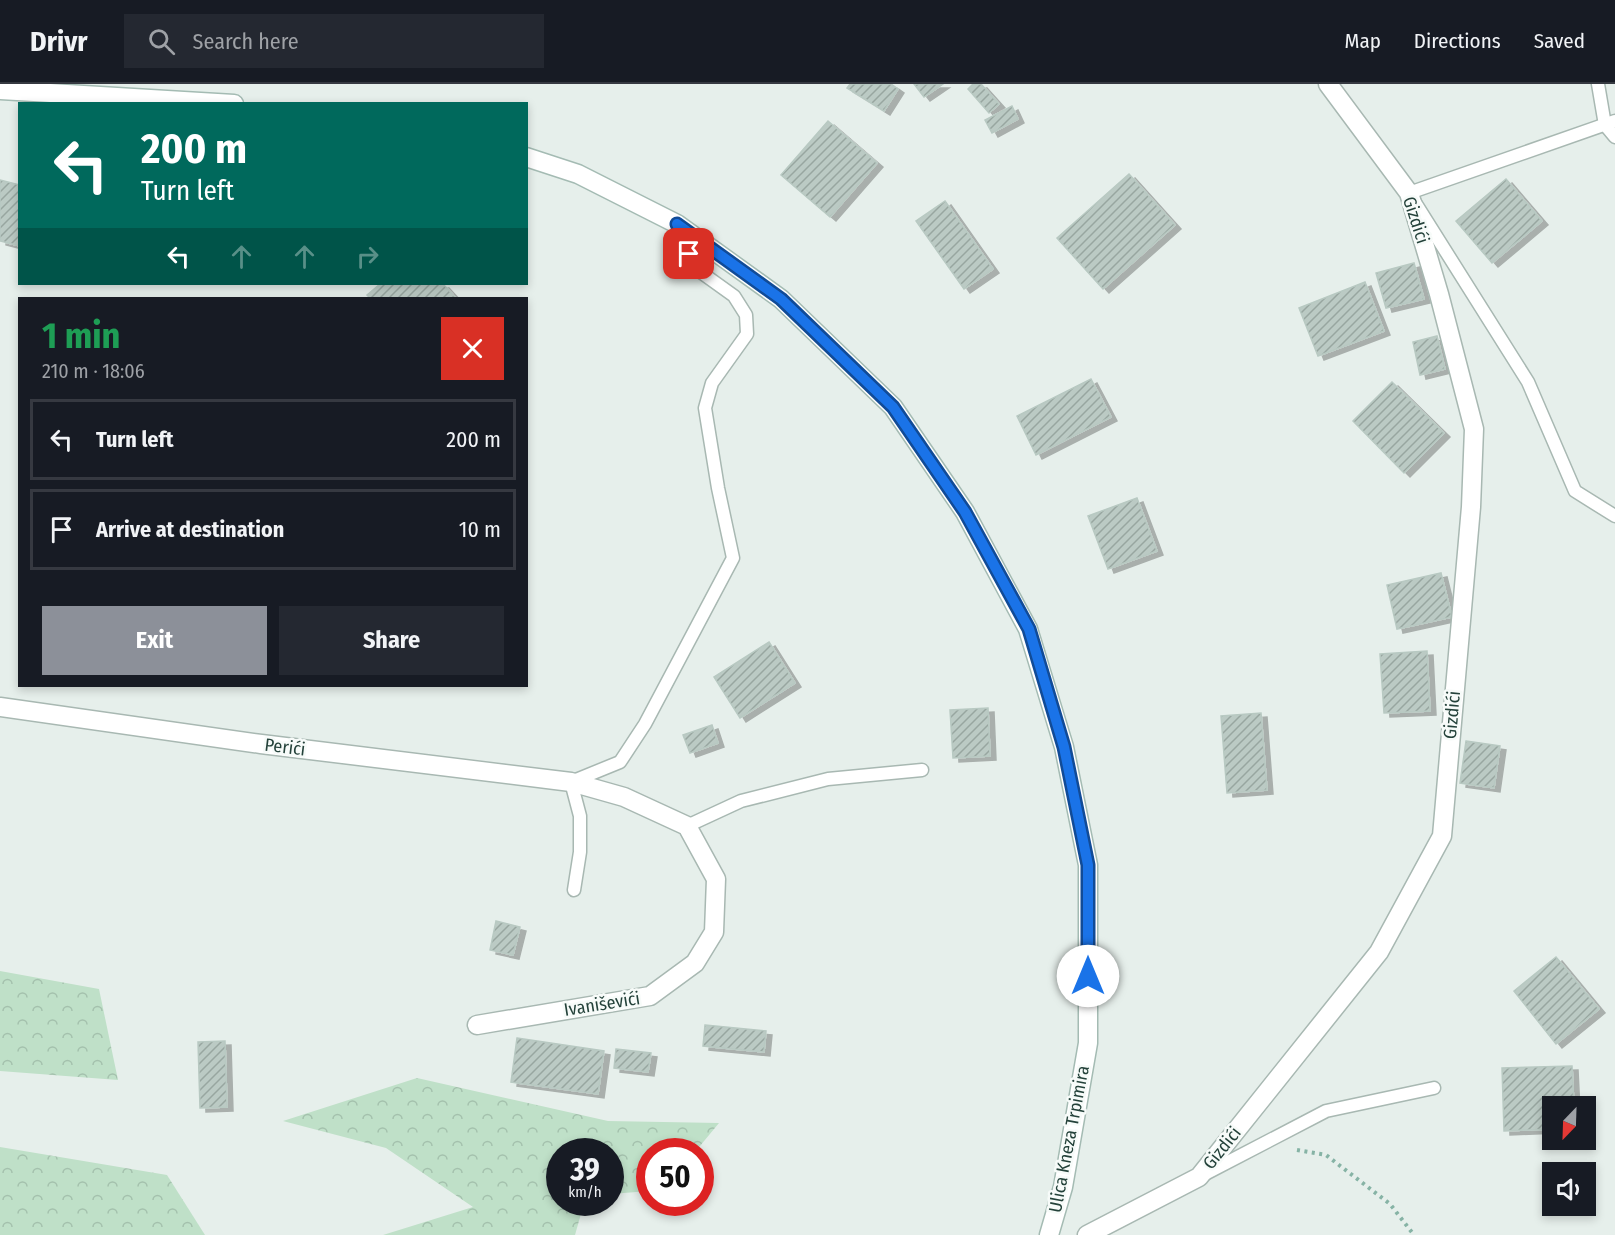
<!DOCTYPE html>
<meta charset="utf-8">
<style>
body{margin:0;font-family:"Fira Sans Condensed",sans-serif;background:#242831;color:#f1f3f6;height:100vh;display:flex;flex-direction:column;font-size:22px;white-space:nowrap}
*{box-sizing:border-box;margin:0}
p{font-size:20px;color:#9ea1a6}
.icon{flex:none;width:33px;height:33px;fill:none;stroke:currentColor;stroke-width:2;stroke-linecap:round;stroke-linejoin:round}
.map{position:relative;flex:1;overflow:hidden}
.drawer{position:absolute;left:18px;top:213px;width:510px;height:390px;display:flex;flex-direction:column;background:#171b24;border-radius:0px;box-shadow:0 3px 9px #0003}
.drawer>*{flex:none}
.banner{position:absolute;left:18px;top:18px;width:510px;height:183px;border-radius:0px;box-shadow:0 3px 9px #0003;background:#00695c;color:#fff;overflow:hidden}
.needle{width:39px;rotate:203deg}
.controls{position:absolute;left:1542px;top:1012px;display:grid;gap:12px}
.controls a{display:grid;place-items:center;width:54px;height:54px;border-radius:0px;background:#171b24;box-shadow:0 3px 9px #0003;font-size:30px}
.speed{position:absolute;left:546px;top:1054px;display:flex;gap:12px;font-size:30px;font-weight:700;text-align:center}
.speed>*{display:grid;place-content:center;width:78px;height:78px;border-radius:50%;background:#171b24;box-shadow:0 3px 9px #0003;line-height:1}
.speed small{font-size:15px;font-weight:400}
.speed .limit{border:9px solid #d22;background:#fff;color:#111}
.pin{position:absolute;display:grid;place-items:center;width:51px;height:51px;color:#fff;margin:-26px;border-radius:12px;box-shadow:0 3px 9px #0006}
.me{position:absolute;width:66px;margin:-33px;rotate:0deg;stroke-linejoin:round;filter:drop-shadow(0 0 4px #0008)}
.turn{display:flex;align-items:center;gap:21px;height:126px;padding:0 24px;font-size:27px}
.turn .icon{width:78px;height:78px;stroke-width:2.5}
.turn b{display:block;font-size:42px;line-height:51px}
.lanes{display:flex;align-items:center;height:57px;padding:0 24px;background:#0003;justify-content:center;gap:30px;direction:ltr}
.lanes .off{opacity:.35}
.round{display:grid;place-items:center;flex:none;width:63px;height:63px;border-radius:0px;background:#242831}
.head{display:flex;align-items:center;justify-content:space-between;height:102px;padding:0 24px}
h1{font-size:36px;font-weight:700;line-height:45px;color:#1e9e55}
.cta{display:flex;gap:12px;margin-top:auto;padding:12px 24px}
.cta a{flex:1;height:69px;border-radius:0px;background:#8c9099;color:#fff;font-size:24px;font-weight:700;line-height:69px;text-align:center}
.cta a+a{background:#242831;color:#f1f3f6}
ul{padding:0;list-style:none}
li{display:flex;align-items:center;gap:18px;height:81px;margin:0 12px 9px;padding:0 12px;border:3px solid #363941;border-radius:0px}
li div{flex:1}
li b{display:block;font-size:22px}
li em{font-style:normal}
header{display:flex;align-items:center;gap:36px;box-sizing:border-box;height:84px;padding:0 30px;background:#171b24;border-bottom:2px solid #363941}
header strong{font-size:28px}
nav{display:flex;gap:33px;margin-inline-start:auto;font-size:21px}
.search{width:420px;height:54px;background:#242831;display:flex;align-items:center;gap:15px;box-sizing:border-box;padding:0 21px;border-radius:0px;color:#9ea1a6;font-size:22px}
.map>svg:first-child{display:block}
</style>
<header>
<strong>Drivr</strong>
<div class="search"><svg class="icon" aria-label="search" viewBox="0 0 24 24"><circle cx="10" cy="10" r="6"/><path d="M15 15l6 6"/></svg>Search here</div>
<nav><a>Map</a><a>Directions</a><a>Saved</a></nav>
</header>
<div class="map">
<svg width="1615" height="1151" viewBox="0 0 1615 1151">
<defs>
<pattern id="forest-crowns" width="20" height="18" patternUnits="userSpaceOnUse" patternTransform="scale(1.5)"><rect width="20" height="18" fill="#bfe0c8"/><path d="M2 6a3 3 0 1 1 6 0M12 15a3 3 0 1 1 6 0" fill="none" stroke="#a4c1ad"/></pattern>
<pattern id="building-hatch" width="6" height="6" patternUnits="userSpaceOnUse" patternTransform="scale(1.5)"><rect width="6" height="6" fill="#bbcac4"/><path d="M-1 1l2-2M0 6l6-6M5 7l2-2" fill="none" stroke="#98a6a0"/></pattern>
<filter id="shadow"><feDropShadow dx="6" dy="4" stdDeviation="0" flood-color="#0004"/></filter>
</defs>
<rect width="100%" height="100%" fill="#e6efeb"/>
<!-- forest -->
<g fill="url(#forest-crowns)">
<path d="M0 887 99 905 118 996 0 987Z"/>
<path d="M417 994 608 1037 719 1039 695 1068H650L649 1107 611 1110 610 1068H560V1119H584L575 1151H383L473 1123 386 1064 283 1037Z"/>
<path d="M0 1063 167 1091 205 1151H0Z"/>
</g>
<!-- building -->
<g fill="url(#building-hatch)" stroke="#b8c9c2" stroke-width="1.5" filter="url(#shadow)">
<path d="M850 0H891L898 5 884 27 847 4Z"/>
<path d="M914 0H943L924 13Z"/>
<path d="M973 0H981L999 20 989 29 968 5Z"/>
<path d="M1012 22 1018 35 992 49 985 36Z"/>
<path d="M828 37 877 79 830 133 781 91Z"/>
<path d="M1129 90 1175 141 1103 205 1057 154Z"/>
<path d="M1506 95 1542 137 1492 179 1456 137Z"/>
<path d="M0 96 20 101V162L0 157Z"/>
<path d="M945 117 993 185 964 205 916 137Z"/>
<path d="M1414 179 1424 215 1386 224 1376 189Z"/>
<path d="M1365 198 1384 247 1318 272 1299 224Z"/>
<path d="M380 200H443L456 214H370L367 211Z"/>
<path d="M1437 252 1445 285 1420 291 1413 258Z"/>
<path d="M1091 295 1111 333 1036 371 1017 332Z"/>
<path d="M1392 298 1444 349 1404 389 1353 337Z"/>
<path d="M1137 414 1157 467 1108 485 1088 432Z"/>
<path d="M1441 489 1452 533 1397 545 1387 501Z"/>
<path d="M769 558 795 599 740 634 714 593Z"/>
<path d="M1427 567 1430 627 1384 629 1380 570Z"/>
<path d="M988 624 990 672 953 674 950 626Z"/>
<path d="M1261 629 1267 706 1227 709 1221 632Z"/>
<path d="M712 641 718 659 690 669 683 651Z"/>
<path d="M1466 657 1500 662 1494 704 1460 699Z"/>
<path d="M496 837 520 843 513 871 490 866Z"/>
<path d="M1556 873 1599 925 1556 960 1514 907Z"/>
<path d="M705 941 766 947 764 968 703 962Z"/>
<path d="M517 954 604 967 598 1010 511 998Z"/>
<path d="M225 957 227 1023 200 1024 198 958Z"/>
<path d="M616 965 651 969 648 988 614 984Z"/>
<path d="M1572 982 1574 1023H1552V1045L1504 1047 1502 984Z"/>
</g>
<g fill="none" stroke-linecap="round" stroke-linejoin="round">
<defs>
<g id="service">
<path d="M1598 0 1605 41 1615 53"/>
<path d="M1615 37 1409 109 1528 298 1575 407 1615 432"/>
<path d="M687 742 741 717 828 695 922 686"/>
<path d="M574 806 580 768V732L571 698 620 678 645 640 733 474 718 404 705 324 712 299 747 250 746 231 734 212 695 184 677 141"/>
<path d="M1205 1090 1326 1027 1434 1004"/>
</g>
<g id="minor">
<path d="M0 623 261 660 571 698 624 713 687 742 716 795 714 848 695 879 650 912 477 941"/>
<path d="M1087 1151 1199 1093 1379 868 1442 752 1471 423 1474 345 1439 210 1409 109 1328 0"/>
</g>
<g id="secondary">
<path d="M0 6 234 20"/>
<path d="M526 73 578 90 677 140 781 215 893 323 965 428 1028 545 1064 663 1088 781V959L1063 1103 1049 1151"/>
</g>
</defs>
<!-- service casing -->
<use href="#service" stroke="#a8b8b2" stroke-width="15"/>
<!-- minor casing -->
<use href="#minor" stroke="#a8b8b2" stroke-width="21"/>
<!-- secondary casing -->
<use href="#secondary" stroke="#a4bbb3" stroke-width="21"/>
<!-- path -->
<path stroke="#86b3a5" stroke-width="4" stroke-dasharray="3 4.5" stroke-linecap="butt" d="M1297 1066 1326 1071 1390 1120 1414 1151"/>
<!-- service -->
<use href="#service" stroke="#fff" stroke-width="12"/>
<!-- minor -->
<use href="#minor" stroke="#fff" stroke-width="18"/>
<!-- secondary -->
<use href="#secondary" stroke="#fff" stroke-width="18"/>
</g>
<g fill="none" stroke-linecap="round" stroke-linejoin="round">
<defs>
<path id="route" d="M689 170 677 140 781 215 893 323 965 428 1029 545 1064 663 1088 781V892"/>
</defs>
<!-- route casing -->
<use href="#route" stroke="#114b97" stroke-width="15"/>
<!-- route -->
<use href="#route" stroke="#1a73e8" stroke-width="10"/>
</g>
<g text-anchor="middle" stroke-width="5" stroke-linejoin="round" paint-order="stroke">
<!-- street labels -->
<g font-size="18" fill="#24423a" stroke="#f7fbf9">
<text transform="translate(1416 136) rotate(72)" y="6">Gizdići</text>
<text transform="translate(1452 631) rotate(-85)" y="6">Gizdići</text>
<text transform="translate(285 663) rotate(7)" y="6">Perići</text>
<text transform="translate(602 920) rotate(-9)" y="6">Ivaniševići</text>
<text transform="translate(1069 1055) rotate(-79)" y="6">Ulica Kneza Trpimira</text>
<text transform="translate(1222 1064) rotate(-51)" y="6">Gizdići</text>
</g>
</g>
</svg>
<div class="controls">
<a><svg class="needle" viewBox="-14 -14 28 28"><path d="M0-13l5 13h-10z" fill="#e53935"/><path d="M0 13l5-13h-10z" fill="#9ea1a6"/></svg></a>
<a><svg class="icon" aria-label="sound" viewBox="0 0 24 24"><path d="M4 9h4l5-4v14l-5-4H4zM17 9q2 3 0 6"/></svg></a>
</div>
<div class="speed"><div>39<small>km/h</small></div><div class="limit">50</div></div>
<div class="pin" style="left:689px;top:170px;background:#d93025"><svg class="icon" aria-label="arrive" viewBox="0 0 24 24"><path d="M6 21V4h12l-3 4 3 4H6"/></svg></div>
<svg class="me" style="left:1088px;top:892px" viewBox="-20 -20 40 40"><circle r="19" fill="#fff"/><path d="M0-13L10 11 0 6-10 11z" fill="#1a73e8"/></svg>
<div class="banner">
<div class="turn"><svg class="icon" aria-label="left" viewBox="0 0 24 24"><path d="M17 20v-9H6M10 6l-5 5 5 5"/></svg><div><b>200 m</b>Turn left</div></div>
<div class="lanes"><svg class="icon" aria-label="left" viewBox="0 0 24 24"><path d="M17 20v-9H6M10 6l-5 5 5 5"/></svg><svg class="icon off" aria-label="ahead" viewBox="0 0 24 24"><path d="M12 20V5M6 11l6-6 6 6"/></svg><svg class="icon off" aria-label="ahead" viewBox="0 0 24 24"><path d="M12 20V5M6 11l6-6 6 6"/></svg><svg class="icon off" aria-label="right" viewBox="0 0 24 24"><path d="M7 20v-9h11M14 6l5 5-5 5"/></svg></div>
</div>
<section class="drawer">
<div class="head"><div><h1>1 min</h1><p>210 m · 18:06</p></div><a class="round" style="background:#d93025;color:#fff"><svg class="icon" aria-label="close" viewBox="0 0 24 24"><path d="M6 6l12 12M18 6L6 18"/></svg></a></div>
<ul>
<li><svg class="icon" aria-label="left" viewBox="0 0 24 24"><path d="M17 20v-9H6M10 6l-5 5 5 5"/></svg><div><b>Turn left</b></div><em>200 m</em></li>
<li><svg class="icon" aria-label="arrive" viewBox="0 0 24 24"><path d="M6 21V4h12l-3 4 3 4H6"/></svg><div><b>Arrive at destination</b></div><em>10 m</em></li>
</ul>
<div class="cta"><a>Exit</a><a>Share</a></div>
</section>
</div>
